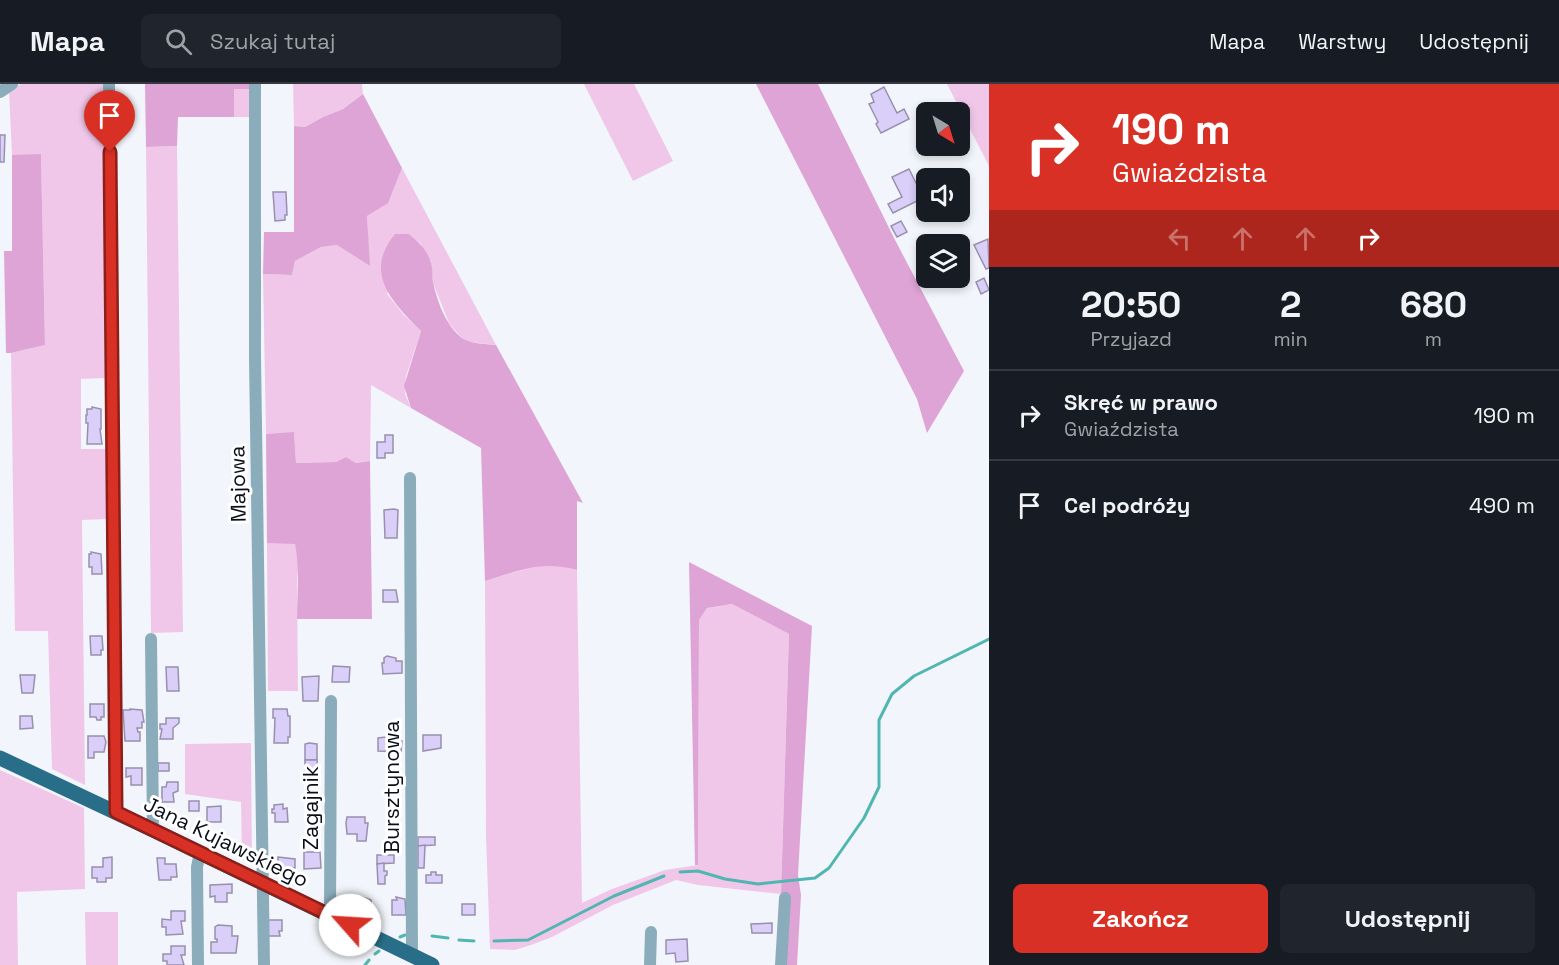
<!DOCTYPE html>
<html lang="pl">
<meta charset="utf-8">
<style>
body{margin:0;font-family:"Space Grotesk",sans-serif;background:#20242c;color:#f1f3f6;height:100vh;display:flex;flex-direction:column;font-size:22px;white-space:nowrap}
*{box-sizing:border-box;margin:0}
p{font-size:20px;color:#9ea1a6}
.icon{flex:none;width:33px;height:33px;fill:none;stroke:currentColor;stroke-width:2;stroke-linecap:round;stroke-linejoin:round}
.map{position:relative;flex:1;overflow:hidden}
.drawer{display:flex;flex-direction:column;background:#171b24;width:570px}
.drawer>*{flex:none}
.hud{background:#d93025;color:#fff;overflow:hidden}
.needle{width:39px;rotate:142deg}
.buttons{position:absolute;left:916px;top:18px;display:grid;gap:12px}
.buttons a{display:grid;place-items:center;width:54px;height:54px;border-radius:9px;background:#171b24;box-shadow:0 3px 9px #0003;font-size:30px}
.pin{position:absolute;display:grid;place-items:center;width:51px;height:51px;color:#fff;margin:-62px -26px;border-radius:50% 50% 50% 0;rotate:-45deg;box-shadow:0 0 6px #0007}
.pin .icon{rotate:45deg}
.me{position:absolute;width:66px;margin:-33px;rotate:296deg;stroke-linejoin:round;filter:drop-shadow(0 0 4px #0008)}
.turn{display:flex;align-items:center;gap:21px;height:126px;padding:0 24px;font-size:27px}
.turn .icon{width:78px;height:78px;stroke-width:2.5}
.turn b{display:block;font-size:42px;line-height:51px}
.lanes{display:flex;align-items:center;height:57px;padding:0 24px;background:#0003;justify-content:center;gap:30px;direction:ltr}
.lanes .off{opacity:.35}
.eta{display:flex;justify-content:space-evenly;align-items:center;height:102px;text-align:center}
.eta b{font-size:36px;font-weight:600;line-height:42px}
.action{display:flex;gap:12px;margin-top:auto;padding:12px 24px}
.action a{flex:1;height:69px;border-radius:9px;background:#d93025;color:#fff;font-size:24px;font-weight:600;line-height:69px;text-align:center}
.action a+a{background:#20242c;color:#f1f3f6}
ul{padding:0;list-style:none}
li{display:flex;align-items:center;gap:18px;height:90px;padding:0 24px;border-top:2px solid #363941}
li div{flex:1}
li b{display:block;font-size:22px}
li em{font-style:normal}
header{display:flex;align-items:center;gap:36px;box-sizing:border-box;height:84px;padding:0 30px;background:#171b24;border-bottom:2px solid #363941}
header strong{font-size:28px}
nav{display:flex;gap:33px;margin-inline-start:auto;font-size:21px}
.search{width:420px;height:54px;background:#20242c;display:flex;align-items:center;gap:15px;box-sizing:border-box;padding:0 21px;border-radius:9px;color:#9ea1a6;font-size:22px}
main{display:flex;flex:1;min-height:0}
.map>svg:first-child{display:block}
</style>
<header>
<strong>Mapa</strong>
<div class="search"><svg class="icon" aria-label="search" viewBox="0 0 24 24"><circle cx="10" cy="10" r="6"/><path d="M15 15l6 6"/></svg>Szukaj tutaj</div>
<nav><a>Mapa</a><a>Warstwy</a><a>Udostępnij</a></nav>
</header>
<main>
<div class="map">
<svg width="989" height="881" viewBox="0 0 989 881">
<rect width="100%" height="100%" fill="#f2f5fb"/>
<!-- green -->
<g fill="#f0c7e9">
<path d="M21 0H104L106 294 81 295V365H108V435L82 436 85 701 52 685 48 547H15L11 269 45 261 41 71H12L9 6Z"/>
<path d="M293 0H362L363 10 343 25 323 33 305 43 294 42Z"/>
<path d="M584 0H634L673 77 633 97Z"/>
<path d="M947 0H989V82Z"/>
<path d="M234 5H253L249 33H234Z"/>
<path d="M177 62 183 548 151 549 146 63Z"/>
<path d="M402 84 496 261 468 258 459 251 449 239 433 199 431 178 420 159 409 150 387 210 404 231 421 247 406 292 405 310 411 324 371 301 370 377 356 379 346 373 336 378 296 379 294 349 266 350 263 190 292 191 295 177 321 163 337 161 369 181 367 132 388 118Z"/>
<path d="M267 459H295L299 477 297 495 298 607H268Z"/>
<path d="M539 481 561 482 577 486 582 819 612 805 665 786 698 781 699 536 707 524 732 520 789 550 781 810 698 801 676 796 613 821 552 853 531 861 515 866 490 865 486 752 485 497Z"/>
<path d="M251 659 252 781 242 775 241 718 185 710V660Z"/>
<path d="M0 686 84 724 85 805 17 808 18 881H0Z"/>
<path d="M85 828H118V881H86Z"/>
</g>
<!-- forest -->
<g fill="#dea4d6">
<path d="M145 0H253V5H234V33H178L177 62 146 63Z"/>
<path d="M756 0H818L894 154 964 287 927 349 917 315Z"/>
<path d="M363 10 402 84 388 119 367 132 370 182 337 161 321 163 295 177 292 191 263 190 264 148H294V42L305 43 323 33 343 25Z"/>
<path d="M41 70 45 261 11 269H6L4 167H12V71Z"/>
<path d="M395 150H409C418 157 428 167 431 179 433 185 432 192 433 198 437 217 448 249 468 257 475 260 487 260 496 261L583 419 577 417V486C540 476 520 487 485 497L481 364 411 324 404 302 421 247C392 218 363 189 395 150Z"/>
<path d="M294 348 296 379 336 378 346 373 356 379 370 377 372 535H297C297 510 300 484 295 460L267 459 266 350Z"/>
<path d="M689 478 812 542 798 791 801 811 797 881H785L781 810 789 550 732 520 707 524 699 536 698 781H695Z"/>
</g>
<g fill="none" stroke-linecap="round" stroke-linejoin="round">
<!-- stream -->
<g stroke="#51b6b2" stroke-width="3">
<path d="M680 788 698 787 725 795 758 800 815 794 829 784 864 734 879 703V636L892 610 914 592 989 555"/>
<path d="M432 852 448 854"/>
<path d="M400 853 405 851"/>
<path d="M459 856 474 857"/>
<path d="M494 857 528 856 614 812 664 792"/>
<path d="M375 870 379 867"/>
<path d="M365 881 369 876"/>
</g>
</g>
<!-- building -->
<g fill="#d9cff8" stroke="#9890ae" stroke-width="1.5">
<path d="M884 3 897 29 904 25 909 35 881 49 876 40 878 38 869 20 874 18 871 10Z"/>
<path d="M0 51H5L4 78H0Z"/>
<path d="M909 85 918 103 927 98V112L893 129 888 120 902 113 892 93Z"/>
<path d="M273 108H286L287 131H285V136L275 137Z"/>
<path d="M901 137 907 148 897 153 891 142Z"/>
<path d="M988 155 989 184 986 185 974 161Z"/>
<path d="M984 194 989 206 981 210 976 198Z"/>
<path d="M92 323 101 325V345H100L102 360H87L88 339H86V331H87V325H92Z"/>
<path d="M385 351H393V369H385V374H377V358H385Z"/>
<path d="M394 425 398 426 397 454H385L384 426Z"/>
<path d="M91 468 101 470 102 490H92V483H89V470H91Z"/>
<path d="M383 506H396L398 518H383Z"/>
<path d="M90 552H102L103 566H101V571H91Z"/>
<path d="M387 572 396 574V577H402V589L383 590 382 579H384V574Z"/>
<path d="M333 582 350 583 349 598H332Z"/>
<path d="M166 583H178L179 607H167Z"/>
<path d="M20 591H35L33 609H22Z"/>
<path d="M319 592 318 617H303L302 593Z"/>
<path d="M90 620H104V633H101V636H97L96 633H90Z"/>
<path d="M130 625 142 626 144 638H142V644H137L138 648H140V657H125L123 626H130Z"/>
<path d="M273 625H287L288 632H290V653H288V659H274L275 634H273Z"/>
<path d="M20 632H32L33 644 20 645Z"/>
<path d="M166 634H179V639L173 644V655H160L162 645H160V640H166Z"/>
<path d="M392 650 397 651V655L402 657 401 668 378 667V654L386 653Z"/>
<path d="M423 651H441V664L423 667Z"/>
<path d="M88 652H104L106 658 104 668H94V674H88Z"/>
<path d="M309 659 317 660V676H305V660Z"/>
<path d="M305 676H317L318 692H305Z"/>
<rect x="158" y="679" width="11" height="8"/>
<path d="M126 684H142V701H131V692L126 693Z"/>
<path d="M167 698H178V707L173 709 174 718H162V703H166Z"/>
<rect x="189" y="717" width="10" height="10"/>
<path d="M283 720V725L287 724 288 738H275V729H272V725H274V721Z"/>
<path d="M221 722V738H207V723Z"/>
<path d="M347 733H365V739H368L366 757H357V750H347L346 739Z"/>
<path d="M418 753H435V761L418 762Z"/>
<path d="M425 761 424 784H418V762Z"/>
<path d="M304 768H320L321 784 304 785Z"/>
<path d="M377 771H394V779L377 780Z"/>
<path d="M112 773V794H106V798H97V794H92V783H103V774Z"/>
<path d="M278 773 295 775V784H290L289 787 278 785Z"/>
<path d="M157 774H165V780H176L177 793H171V796H159Z"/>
<path d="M384 779V787H387V791L385 792V800H378L377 780Z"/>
<path d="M431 788H436V791H442V799H426V791H431Z"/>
<path d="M232 800V809H227V818H215V812L210 813V801Z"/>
<path d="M362 813 371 816V827H354V819L362 816Z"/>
<path d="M396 813 405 815 406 831H392V816H397Z"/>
<rect x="462" y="820" width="13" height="11"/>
<path d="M171 827H185V837H181L183 850 166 851V843H162V835L171 836Z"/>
<path d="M267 836H282V847H279L280 852H267Z"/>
<path d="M772 839V849H752L751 840Z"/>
<path d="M218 841 232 842V852H238L236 869H211V858H217V855H215V843Z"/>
<path d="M687 855 688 877 676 878 675 869 666 870V856Z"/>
<path d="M171 862H185V871H181L184 881H167V877H163V870H171Z"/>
</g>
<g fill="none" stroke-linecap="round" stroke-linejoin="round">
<!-- minor -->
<g stroke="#8bacbb" stroke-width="12">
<path d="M109 0 116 728"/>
<path d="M255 0V274L264 881"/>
<path d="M0 8 12 0"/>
<path d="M410 394 412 871"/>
<path d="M151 555 153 746"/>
<path d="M330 831 331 617"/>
<path d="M198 881 197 783 200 769"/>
<path d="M650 881 651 848"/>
<path d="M781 881 785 814"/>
</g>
<!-- major -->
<path stroke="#296e89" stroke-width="15" d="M0 674 153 746 432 881"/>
</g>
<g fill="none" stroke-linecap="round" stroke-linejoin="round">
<defs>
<path id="route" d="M110 68 116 728 350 841"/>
</defs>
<!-- route casing -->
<use href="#route" stroke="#8d1f18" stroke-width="15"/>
<!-- route -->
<use href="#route" stroke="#d93025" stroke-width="10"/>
</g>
<g text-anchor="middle" stroke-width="6" stroke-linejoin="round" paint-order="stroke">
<!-- street labels -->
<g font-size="21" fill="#090e18" stroke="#fff">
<text transform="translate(238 400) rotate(-91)" y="7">Majowa</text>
<text transform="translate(392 703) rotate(-90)" y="7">Bursztynowa</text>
<text transform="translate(311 724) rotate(-90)" y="7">Zagajnik</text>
<text transform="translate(226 758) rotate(26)" y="7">Jana Kujawskiego</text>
</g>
</g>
</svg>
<div class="buttons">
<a><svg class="needle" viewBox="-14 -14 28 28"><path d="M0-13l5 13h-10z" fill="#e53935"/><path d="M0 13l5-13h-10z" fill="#9ea1a6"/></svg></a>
<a><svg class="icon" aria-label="sound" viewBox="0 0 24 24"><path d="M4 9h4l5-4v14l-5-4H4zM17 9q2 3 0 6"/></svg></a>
<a><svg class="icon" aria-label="layers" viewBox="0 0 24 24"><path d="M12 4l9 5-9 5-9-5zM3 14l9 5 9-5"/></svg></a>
</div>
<div class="pin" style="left:110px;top:68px;background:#d93025"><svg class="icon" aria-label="arrive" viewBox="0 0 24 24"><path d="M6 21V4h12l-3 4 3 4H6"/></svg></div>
<svg class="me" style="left:350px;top:841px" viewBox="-20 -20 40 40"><circle r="19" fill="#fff"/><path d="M0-13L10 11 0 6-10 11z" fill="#d93025"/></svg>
</div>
<section class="drawer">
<div class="hud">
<div class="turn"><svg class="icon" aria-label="right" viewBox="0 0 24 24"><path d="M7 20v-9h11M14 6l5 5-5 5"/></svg><div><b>190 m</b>Gwiaździsta</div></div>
<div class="lanes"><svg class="icon off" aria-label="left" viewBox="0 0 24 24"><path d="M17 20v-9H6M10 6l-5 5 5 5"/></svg><svg class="icon off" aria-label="ahead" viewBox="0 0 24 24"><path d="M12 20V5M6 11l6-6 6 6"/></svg><svg class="icon off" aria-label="ahead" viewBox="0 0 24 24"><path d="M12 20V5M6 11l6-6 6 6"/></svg><svg class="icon" aria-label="right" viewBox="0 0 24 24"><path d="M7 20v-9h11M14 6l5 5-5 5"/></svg></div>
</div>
<div class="eta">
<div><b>20:50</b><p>Przyjazd</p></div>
<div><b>2</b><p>min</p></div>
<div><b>680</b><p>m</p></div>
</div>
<ul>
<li><svg class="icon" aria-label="right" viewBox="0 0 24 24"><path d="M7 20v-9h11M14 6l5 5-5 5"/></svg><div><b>Skręć w prawo</b><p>Gwiaździsta</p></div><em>190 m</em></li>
<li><svg class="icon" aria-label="arrive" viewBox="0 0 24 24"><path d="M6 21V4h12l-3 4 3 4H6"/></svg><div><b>Cel podróży</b></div><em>490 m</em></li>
</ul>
<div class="action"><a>Zakończ</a><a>Udostępnij</a></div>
</section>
</main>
